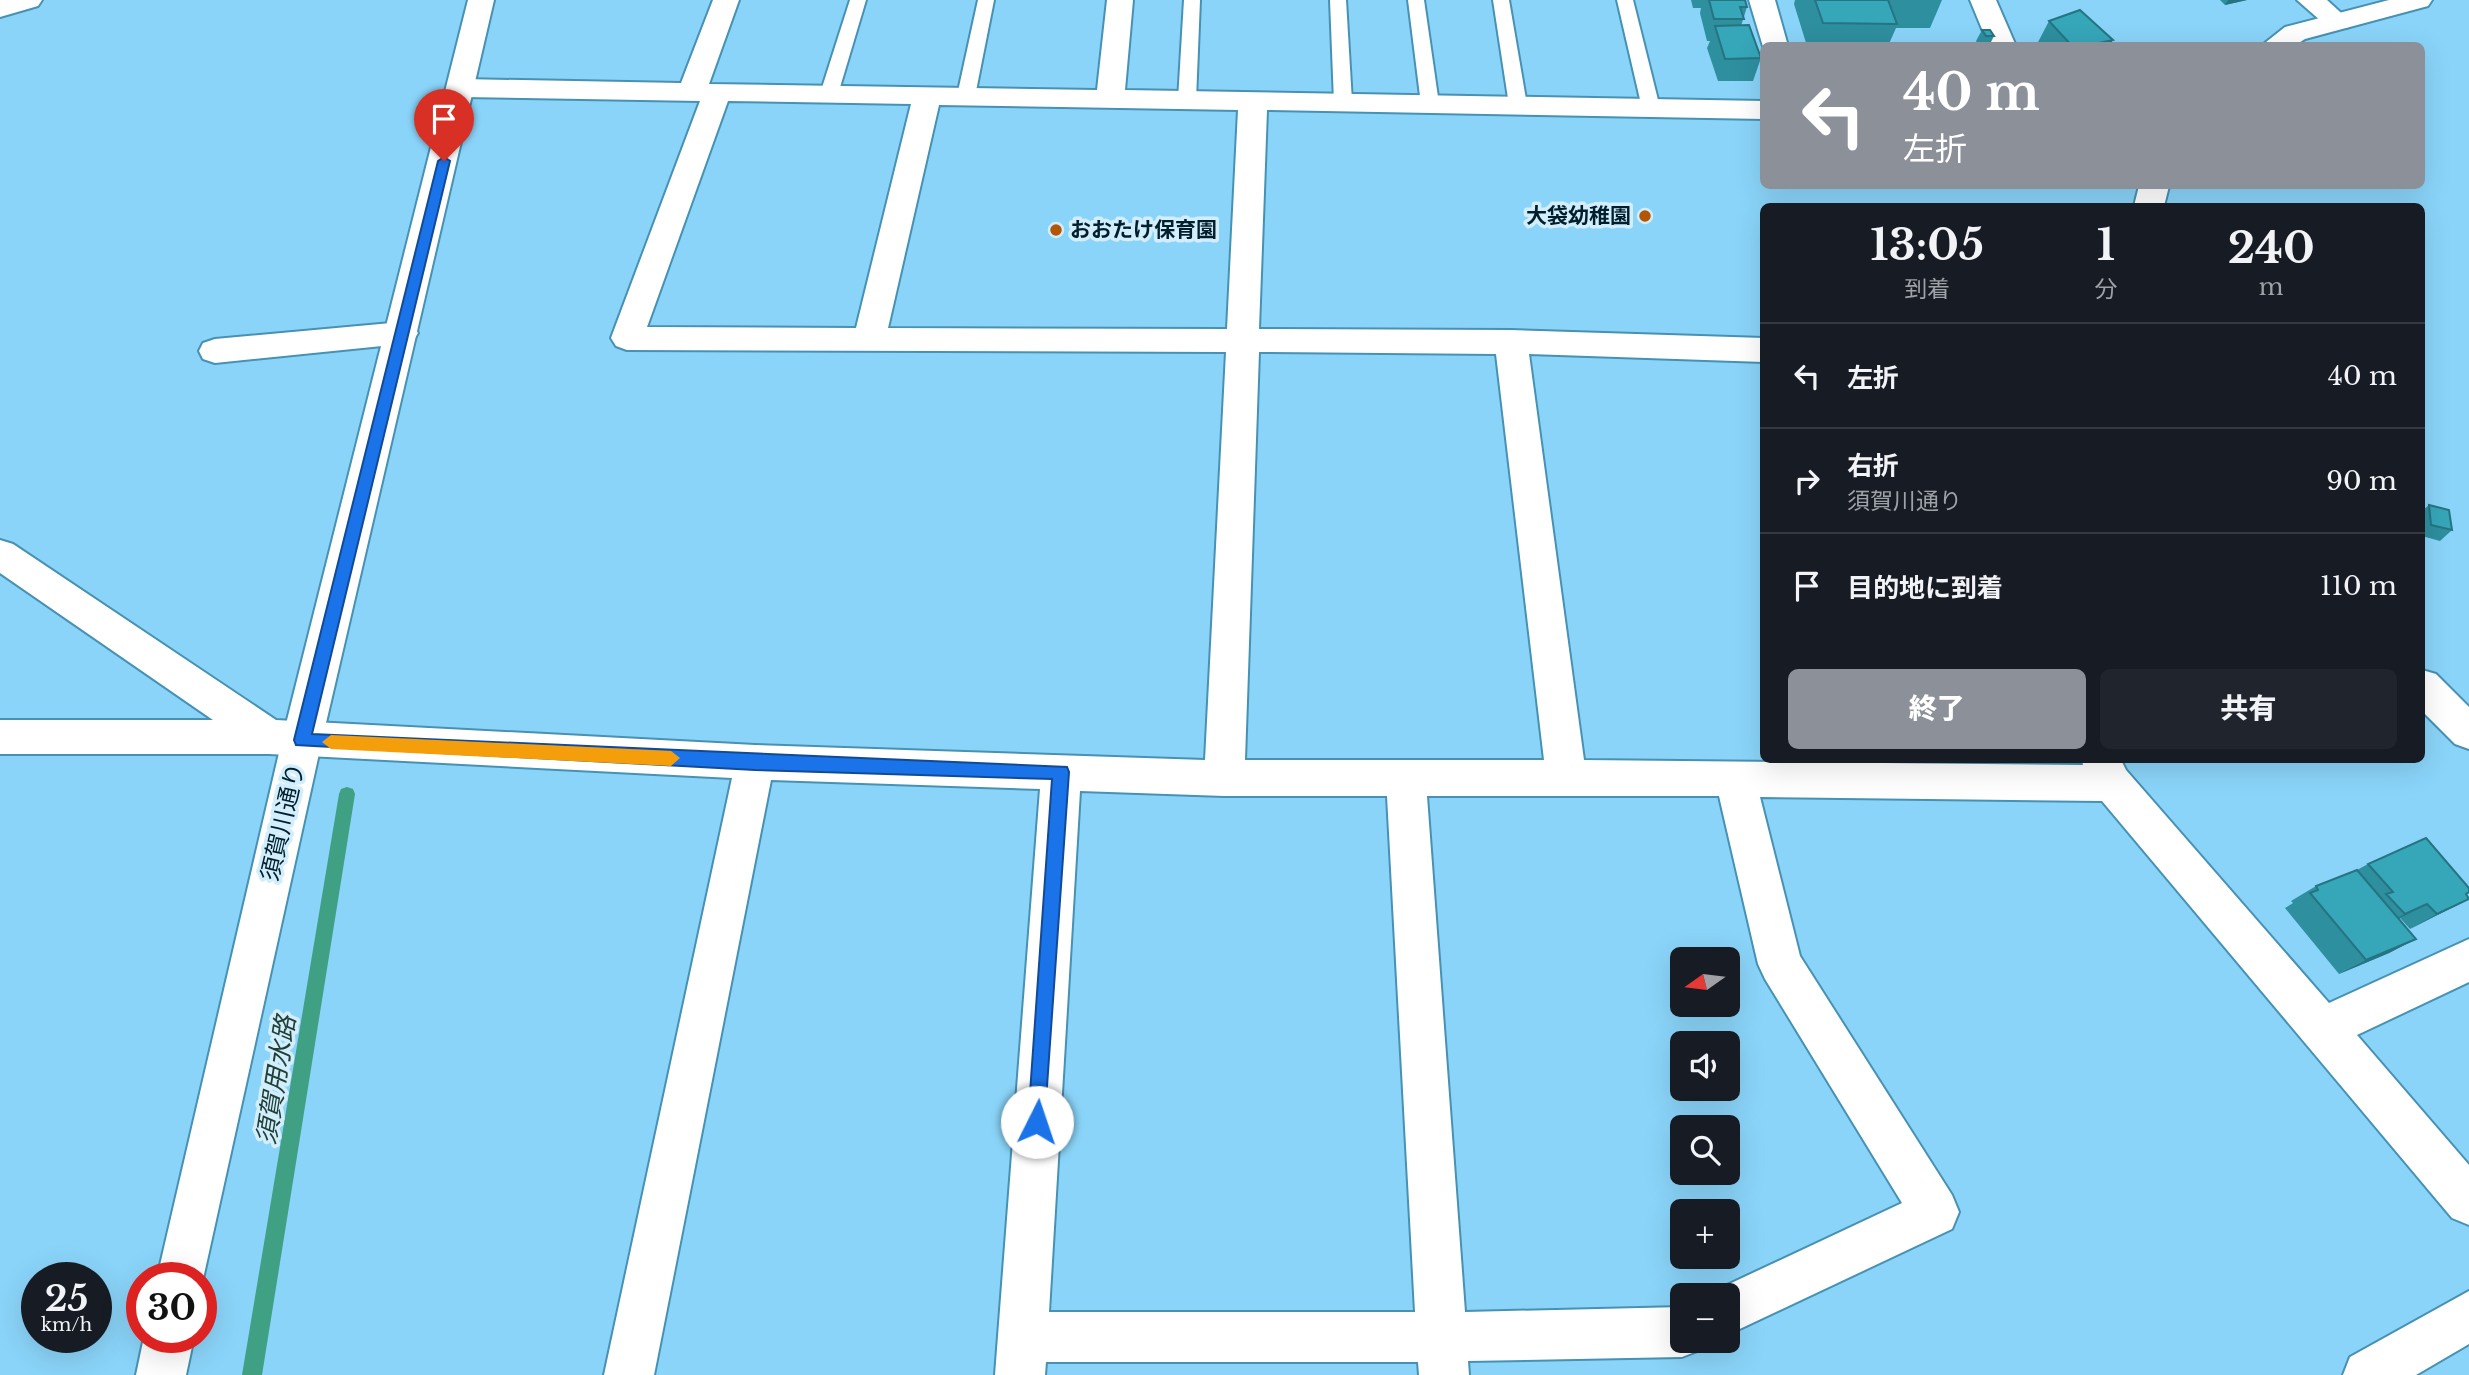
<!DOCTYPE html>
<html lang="ja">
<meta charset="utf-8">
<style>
body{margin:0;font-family:"Libre Baskerville","Noto Sans JP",serif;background:#20242c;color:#f1f3f6;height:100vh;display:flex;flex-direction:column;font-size:26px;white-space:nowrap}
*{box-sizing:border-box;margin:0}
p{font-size:23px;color:#9ea1a6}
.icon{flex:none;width:38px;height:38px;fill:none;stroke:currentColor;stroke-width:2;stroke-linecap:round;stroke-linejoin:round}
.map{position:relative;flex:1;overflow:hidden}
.details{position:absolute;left:1760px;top:203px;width:665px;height:560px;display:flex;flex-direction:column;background:#171b24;border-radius:10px;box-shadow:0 7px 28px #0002}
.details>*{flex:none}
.guide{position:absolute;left:1760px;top:42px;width:665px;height:147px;border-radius:10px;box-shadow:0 7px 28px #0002;background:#8c9099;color:#fff;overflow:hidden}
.needle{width:46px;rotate:256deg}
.fabs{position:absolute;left:1670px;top:947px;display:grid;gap:14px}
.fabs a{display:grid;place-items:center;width:70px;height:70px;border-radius:10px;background:#171b24;box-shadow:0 7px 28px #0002;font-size:35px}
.speed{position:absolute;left:21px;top:1262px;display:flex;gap:14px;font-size:35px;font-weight:700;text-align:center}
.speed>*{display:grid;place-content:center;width:91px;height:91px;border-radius:50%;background:#171b24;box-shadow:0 7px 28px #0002;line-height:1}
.speed small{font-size:18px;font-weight:400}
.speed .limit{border:10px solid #d22;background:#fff;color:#111}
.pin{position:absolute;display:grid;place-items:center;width:60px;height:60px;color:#fff;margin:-72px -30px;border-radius:50% 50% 50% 0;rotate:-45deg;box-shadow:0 0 7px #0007}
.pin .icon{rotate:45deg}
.me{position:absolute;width:77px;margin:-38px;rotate:4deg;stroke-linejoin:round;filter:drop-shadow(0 0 5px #0008)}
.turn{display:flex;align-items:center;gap:24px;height:147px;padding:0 28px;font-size:32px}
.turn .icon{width:91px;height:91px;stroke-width:2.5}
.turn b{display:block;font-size:49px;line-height:60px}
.eta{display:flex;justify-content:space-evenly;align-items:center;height:119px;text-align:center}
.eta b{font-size:42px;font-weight:800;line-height:49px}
.action{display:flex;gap:14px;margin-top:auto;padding:14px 28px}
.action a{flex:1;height:80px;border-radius:10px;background:#8c9099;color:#fff;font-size:28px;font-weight:800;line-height:80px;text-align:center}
.action a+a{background:#20242c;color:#f1f3f6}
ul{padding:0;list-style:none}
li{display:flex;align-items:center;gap:21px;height:105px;padding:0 28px;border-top:2px solid #363941}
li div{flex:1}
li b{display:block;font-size:26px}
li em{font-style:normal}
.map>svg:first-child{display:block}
</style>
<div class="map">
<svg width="2469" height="1375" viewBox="0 0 2469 1375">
<rect width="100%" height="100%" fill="#8ad4f9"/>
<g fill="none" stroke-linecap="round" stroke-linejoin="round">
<!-- stream -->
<path fill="#3fa083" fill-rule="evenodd" d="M347 787 353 789 355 794 262 1375H242L339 794 341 789Z"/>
<defs>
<g id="service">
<path d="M850 0H866L838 94 829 100 820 94Z"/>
<path d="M978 0H994L975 96 966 102 957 96Z"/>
<path d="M1184 0H1200L1196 100 1187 106 1178 100Z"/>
<path d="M1330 0H1346L1352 102 1343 108 1334 102Z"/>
<path d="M1408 0H1424L1439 104 1430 110 1421 104Z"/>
<path d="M1493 0H1509L1527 105 1524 109 1518 111 1509 105Z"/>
<path d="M1617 0H1633L1660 108 1657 112 1651 114 1642 108Z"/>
</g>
<g id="minor">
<path d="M0 0H42L38 6 0 17Z"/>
<path d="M713 0H739L709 84 1097 90 1107 0H1133L1125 90 1764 101V119L1267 110 1259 329 1511 330 1764 338V362L1529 354 1584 760 2083 765 2082 760H2121L2126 770 2329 1003 2469 939V982L2357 1035 2469 1165V1225L2452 1218 2102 801 1760 797 1800 956 1952 1195 1959 1212 1952 1229 1727 1335V1295H1708L1710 1293 1902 1203 1765 979 1758 964 1719 796H1427L1465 1312 1682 1307V1340H1703L1700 1350 1682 1357 1468 1361 1469 1375H1419L1418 1362H1046L1045 1375H995L1040 789 771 780 654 1375H604L732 778 269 754H0V720H213L0 573V540L13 544 276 720 755 745 1205 760 1226 352 627 350 616 346 611 338 700 101 462 97 452 94 448 88 452 82 462 79 681 83ZM728 101 911 104 856 328 647 327ZM939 105 1238 110 1227 329 888 328ZM1259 352 1496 354 1544 760H1245ZM1080 791 1224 796H1387L1415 1312H1049Z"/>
<path d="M1749 0H1775L1788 46H1764V50Z"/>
<path d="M1970 0H1996L2016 46H1989Z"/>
<path d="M2297 0H2327L2351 22 2347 28H2329Z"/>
<path d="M402 322 413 325 418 333 413 341 402 344 215 363 203 359 199 351 203 343 215 339Z"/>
<path d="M2469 1291V1344L2416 1375H2343L2350 1357Z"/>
</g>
<g id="tertiary">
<path d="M468 0H494L322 740 201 1288V1278H157L282 740Z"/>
<path d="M2389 0H2432L2428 6 2305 39 2294 46H2261L2285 27Z"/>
<path d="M2139 186H2169L2164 206H2134Z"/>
<path d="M2422 670 2436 674 2469 707V749L2455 744 2422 711Z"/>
<path d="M144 1337H194L186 1375H136Z"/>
</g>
</defs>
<!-- service casing -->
<use href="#service" stroke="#4791b3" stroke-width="4"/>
<!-- minor casing -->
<use href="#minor" stroke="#4791b3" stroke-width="4"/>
<!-- tertiary casing -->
<use href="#tertiary" stroke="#4791b3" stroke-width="4"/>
<!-- service -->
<use href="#service" fill="#fff" fill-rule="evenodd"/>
<!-- minor -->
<use href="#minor" fill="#fff" fill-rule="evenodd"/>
<!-- tertiary -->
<use href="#tertiary" fill="#fff" fill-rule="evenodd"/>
</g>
<!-- wall -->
<g fill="#2e8f9f">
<path d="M1691 0H1745L1747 7 1741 26 1761 58 1753 81H1718L1707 48 1710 41H1707L1700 13 1701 8H1693Z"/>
<path d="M1795 0H1942L1930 28H1896L1888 46H1807L1794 4Z"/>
<path d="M2220 0H2247L2225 5Z"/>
<path d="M2049 21 2113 40 2109 46H2036Z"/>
<path d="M1982 30 1994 36 1989 46H1979L1976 41Z"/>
<path d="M2429 505 2452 530 2440 541 2422 536V511Z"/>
<path d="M2368 864 2466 894 2469 899 2410 929 2400 918 2399 919 2416 939 2389 953 2339 974 2285 908 2293 903 2291 901 2316 886 2357 870Z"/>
</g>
<!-- shaded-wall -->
<g fill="#267482">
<path d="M2228 0H2247L2225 5Z"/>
<path d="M2113 40 2109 46H2085Z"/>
<path d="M2469 899 2441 913 2410 929 2437 914Z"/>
<path d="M2427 904 2400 918 2378 929 2405 914Z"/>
<path d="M2416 939 2389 953 2339 974 2366 960Z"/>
</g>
<!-- building -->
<g fill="#36a6b9" stroke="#267482" stroke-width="2">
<path d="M1709 0H1745L1747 7H1740L1744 19H1714Z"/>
<path d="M1815 0H1888L1897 24 1823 23Z"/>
<path d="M2080 10 2113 40 2085 46H2072L2049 21Z"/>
<path d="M1749 25 1761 58 1725 59 1715 26Z"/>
<path d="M1982 30H1990L1994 36H1986Z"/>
<path d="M2429 505 2449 510 2452 530 2431 525Z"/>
<path d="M2426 838 2469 888V892L2466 894 2469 899 2437 914 2427 904 2405 914 2386 894 2393 892 2368 864Z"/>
<path d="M2357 870 2416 939 2366 960 2310 893 2318 890 2316 886Z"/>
</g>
<!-- route -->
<path fill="#1a73e8" stroke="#114b97" stroke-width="2" d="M444 157 450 161 312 734 1067 767 1069 772 1044 1129 1037 1132 1031 1129 1028 1122 1052 779 755 770 296 745 294 740 438 161Z"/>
<!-- slow -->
<path fill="#f59e0b" d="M331 735 671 751 680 758 671 766 331 749 322 742Z"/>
<!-- markers -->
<g fill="#b45506" stroke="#d2eefd" stroke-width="2.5">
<circle cx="1645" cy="216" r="7"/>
<circle cx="1056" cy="230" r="7"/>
</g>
<g text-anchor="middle" stroke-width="7" stroke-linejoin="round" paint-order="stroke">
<!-- far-poi labels -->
<g font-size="21" font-weight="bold" fill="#001f2d" stroke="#d2eefd" text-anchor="end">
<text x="1631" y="223">大袋幼稚園</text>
<text x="1070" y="237" text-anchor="start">おおたけ保育園</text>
</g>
<!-- street labels -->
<g font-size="24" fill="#001f2d" stroke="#d2eefd">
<text transform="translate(283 822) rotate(-77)" y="8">須賀川通り</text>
</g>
<!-- water labels -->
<g font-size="26" font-style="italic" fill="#213f35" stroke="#d2eefd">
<text transform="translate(276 1080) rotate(-81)" y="9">須賀用水路</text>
</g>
</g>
</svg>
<div class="fabs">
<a><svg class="needle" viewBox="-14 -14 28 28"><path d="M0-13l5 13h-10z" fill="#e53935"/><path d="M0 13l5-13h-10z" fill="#9ea1a6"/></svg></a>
<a><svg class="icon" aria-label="sound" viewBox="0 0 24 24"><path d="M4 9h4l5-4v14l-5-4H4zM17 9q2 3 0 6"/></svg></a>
<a><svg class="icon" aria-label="search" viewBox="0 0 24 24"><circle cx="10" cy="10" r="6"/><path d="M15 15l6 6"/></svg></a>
<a>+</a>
<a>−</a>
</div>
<div class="speed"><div>25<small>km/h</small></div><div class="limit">30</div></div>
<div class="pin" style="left:444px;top:161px;background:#d93025"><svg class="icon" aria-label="arrive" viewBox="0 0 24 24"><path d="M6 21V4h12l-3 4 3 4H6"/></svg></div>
<svg class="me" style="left:1037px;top:1122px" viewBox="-20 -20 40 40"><circle r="19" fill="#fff"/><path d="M0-13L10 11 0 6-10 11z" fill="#1a73e8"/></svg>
<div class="guide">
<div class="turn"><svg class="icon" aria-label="left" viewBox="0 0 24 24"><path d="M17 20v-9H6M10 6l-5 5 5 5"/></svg><div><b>40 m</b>左折</div></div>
</div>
<section class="details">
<div class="eta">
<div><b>13:05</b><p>到着</p></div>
<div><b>1</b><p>分</p></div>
<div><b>240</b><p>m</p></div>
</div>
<ul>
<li><svg class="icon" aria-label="left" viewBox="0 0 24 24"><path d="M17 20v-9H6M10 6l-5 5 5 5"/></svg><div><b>左折</b></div><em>40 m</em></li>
<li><svg class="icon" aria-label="right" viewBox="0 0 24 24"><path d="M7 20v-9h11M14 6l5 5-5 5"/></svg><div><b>右折</b><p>須賀川通り</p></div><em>90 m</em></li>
<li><svg class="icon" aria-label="arrive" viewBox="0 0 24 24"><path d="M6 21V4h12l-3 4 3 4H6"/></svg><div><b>目的地に到着</b></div><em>110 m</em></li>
</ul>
<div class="action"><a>終了</a><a>共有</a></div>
</section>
</div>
